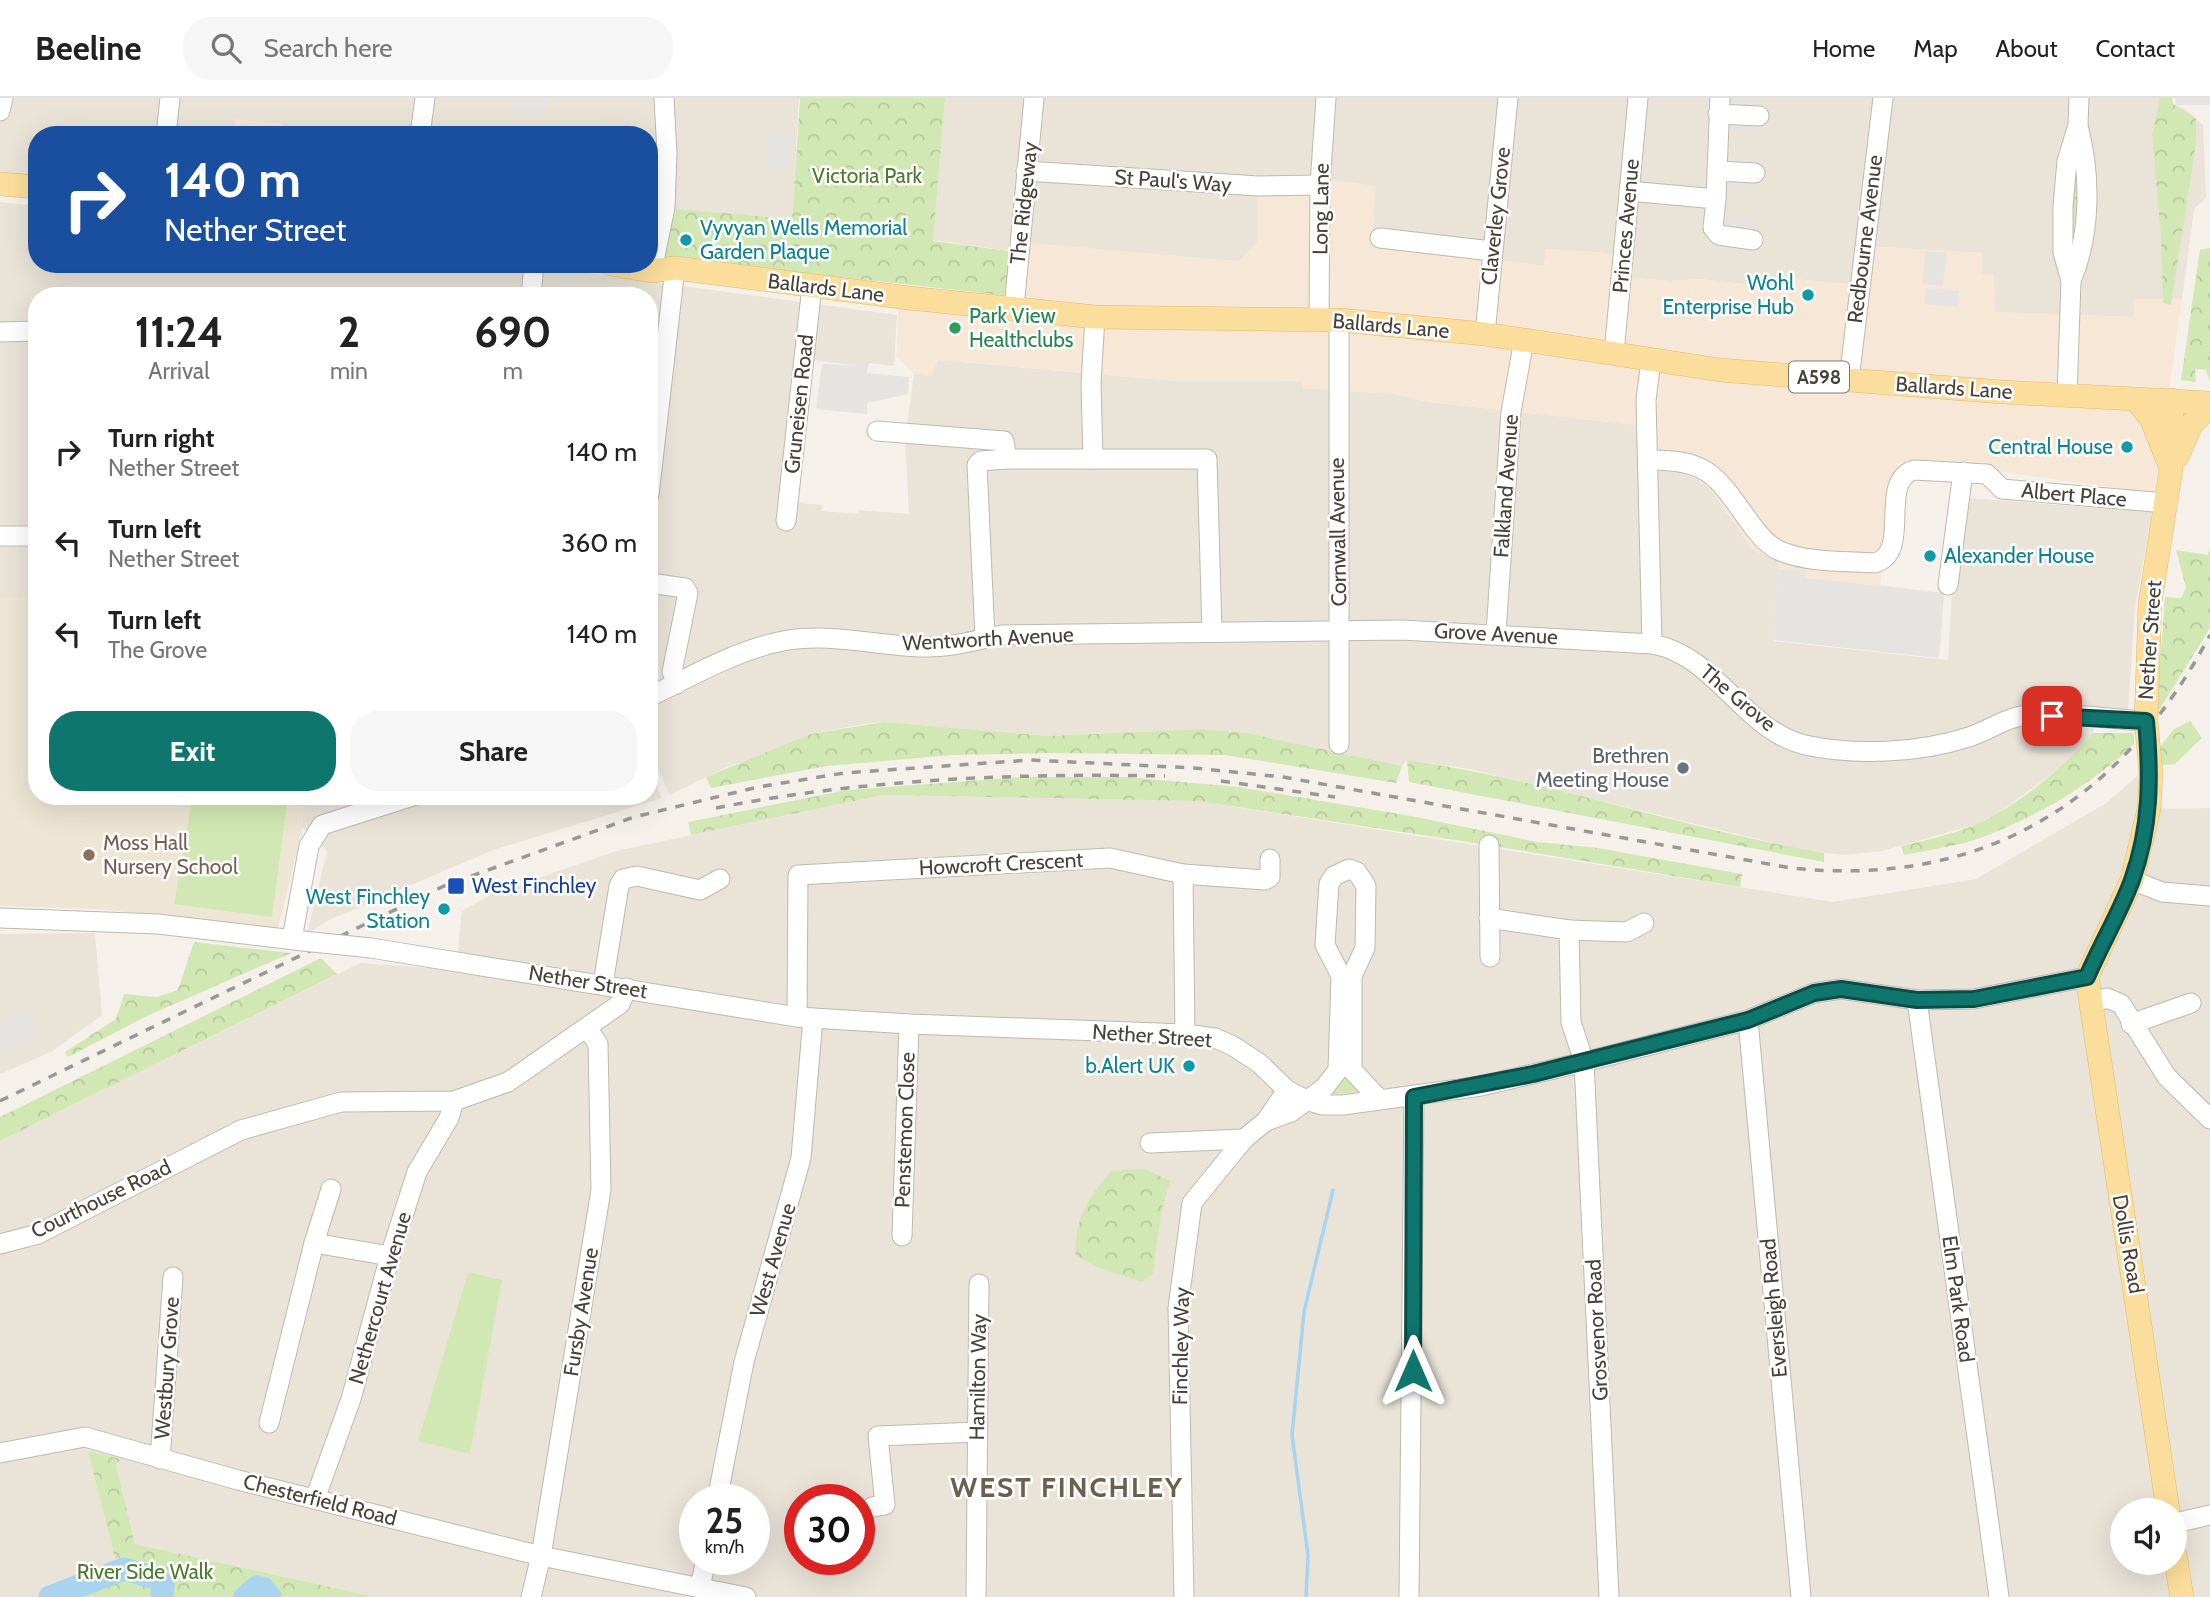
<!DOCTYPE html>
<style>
body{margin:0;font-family:Cabin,sans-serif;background:#f6f6f6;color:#222;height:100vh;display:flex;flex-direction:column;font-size:26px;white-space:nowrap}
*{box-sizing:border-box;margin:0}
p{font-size:23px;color:#767676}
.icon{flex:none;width:38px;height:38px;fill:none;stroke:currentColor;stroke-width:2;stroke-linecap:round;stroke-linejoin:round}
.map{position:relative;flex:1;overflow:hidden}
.panel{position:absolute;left:28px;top:189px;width:630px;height:518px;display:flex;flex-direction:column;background:#fff;border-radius:28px;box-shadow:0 7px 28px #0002}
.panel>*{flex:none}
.guide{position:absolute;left:28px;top:28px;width:630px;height:147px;border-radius:28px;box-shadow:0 7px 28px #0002;background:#1a4fa0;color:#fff;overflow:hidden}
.fabs{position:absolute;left:2110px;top:1400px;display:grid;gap:14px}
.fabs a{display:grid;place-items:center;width:77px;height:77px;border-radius:50%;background:#fff;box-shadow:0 7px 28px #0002;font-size:35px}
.speed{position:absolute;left:679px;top:1386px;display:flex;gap:14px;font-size:35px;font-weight:700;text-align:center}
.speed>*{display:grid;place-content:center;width:91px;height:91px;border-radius:50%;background:#fff;box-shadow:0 7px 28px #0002;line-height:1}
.speed small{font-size:18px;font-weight:400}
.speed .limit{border:10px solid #d22;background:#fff;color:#111}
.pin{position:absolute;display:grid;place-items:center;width:60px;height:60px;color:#fff;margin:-30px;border-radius:14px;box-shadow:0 4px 10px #0006}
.me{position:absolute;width:77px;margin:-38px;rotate:0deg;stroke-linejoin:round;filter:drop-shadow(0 0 5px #0008)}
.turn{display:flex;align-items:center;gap:24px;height:147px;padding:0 21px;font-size:32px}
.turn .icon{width:91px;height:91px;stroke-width:2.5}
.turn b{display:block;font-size:49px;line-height:60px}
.eta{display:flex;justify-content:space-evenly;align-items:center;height:119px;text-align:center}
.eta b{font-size:42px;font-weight:800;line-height:49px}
.primary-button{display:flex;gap:14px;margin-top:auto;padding:14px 21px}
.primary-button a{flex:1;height:80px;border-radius:28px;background:#0f766e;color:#fff;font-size:28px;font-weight:800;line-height:80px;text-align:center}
.primary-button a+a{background:#f6f6f6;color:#222}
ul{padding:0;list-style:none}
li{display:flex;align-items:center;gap:21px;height:91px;padding:0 21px}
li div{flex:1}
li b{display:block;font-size:26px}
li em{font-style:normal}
header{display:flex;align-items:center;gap:42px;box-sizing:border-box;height:98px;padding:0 35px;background:#fff;border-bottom:2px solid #e0e0e0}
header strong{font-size:33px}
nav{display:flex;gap:38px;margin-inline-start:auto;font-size:24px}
.search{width:490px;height:63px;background:#f6f6f6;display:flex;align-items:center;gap:18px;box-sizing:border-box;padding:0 24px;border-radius:28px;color:#767676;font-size:26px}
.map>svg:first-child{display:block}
</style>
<header>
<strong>Beeline</strong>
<div class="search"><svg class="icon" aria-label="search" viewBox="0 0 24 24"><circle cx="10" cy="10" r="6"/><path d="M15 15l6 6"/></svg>Search here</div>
<nav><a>Home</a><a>Map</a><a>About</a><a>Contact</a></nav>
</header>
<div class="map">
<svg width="2210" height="1499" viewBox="0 0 2210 1499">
<defs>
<pattern id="forest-crowns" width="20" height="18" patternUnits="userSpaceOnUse" patternTransform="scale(1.75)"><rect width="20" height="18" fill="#d2e8b4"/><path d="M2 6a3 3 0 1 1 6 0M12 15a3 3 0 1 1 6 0" fill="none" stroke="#b6c89c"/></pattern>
</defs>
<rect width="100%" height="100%" fill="#f5f1ea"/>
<!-- residential -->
<g fill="#e9e3d8" fill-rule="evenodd">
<path d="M0 0H799L792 120 663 112 649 155V37H37V89L0 86Z"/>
<path d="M945 0H2172L2173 6 2185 11 2203 27 2206 100 2194 111 2182 201H2135L2133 219 1994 214V177L1982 176 1981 155 1864 148 1859 187 1772 179 1768 189 1700 181 1670 183 1622 179 1623 156 1546 151 1544 168 1490 161 1373 139 1257 89V145L1240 163 1018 154 933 142Z"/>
<path d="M0 104 37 108V166H521L897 217 894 268 869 265 868 269 797 260 779 403 823 407 821 413 858 416 859 412 909 416 905 342 914 276 930 278 938 262 1186 284 1302 283 1303 290 1395 296 1429 304 1655 329 1685 373 1709 390 1753 452 1778 463 1774 543 1948 562 1952 494 1966 400 2152 414 2135 511 2128 611 2096 610 2093 635 2071 662 1997 716 1977 726 1882 753 1845 757 1807 753 1470 671 1407 662 1402 668 1247 635 1202 631 1049 638 884 624 863 626 811 636 770 655 726 669 670 697 649 653V198H37V499L0 501Z"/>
<path d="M649 672 662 700 493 752 327 823 307 836 327 753 302 729 304 698H649Z"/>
<path d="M2139 676 2137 711 2210 710V1499H376L135 1446 116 1367 120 1362 89 1353 117 1468 39 1499H0V1043L360 865 456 872 462 813 490 797 616 753 884 697 1197 703 1833 804 1976 781 2108 704ZM695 1402H754V1461H695ZM800 1402H859V1461H800ZM2123 1412H2175V1465H2123Z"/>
<path d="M95 835 102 917 51 954 0 976V836Z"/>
</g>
<!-- commercial -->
<g fill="#f6e7d6">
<path d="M235 21 282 26 281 37H233Z"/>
<path d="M1321 80 1376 88 1373 139 1491 161 1544 168 1546 151 1624 156 1622 179 1670 183 1699 181 1769 189 1771 179 1858 187 1864 148 1981 155 1982 176 1994 177 1995 214 2133 219 2135 201H2182L2154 395 1958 368 1898 365 1880 487 1944 495 1939 560 1774 542 1778 463 1754 452 1709 390 1685 373 1658 370 1655 329 1429 304 1395 296 1303 290 1302 283 1186 284 938 262 930 278 914 276 897 259 898 209 1012 222 1020 144 1239 163 1257 144V88Z"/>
</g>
<!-- education -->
<path fill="#ede6d4" d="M37 499V698H304L301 738 278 830 98 811 0 808V501Z"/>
<!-- green -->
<g fill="#d2e8b4">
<path d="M193 698H288L272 819 174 806Z"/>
<path d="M1342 974 1360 993 1329 997Z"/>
<path d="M468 1174 502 1182 470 1356 418 1343Z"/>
</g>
<!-- forest -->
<g fill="url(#forest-crowns)">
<path d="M800 0H945L933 143 1009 153 1014 156 1009 198 662 159 676 111 792 121Z"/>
<path d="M2160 0H2172L2173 6 2196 20V44L2171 207 2163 205 2161 137 2152 36Z"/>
<path d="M2075 50 2082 97 2074 169 2068 125Z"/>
<path d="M2210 150V284L2206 272 2195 271 2196 284 2181 282 2200 152Z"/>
<path d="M2210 450V530L2156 617 2165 499 2181 500 2186 490 2176 452 2208 457Z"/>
<path d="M2190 623 2202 640 2175 666 2162 667 2159 650 2174 631Z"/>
<path d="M884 624 1049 638 1202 631 1247 635 1402 668 1396 685 1225 657 1050 655 953 657 827 668 711 690 706 679 811 636Z"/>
<path d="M2093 635H2134V646C2091 687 2038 718 1983 739 1958 748 1930 752 1904 757L1901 748C1926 742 1955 736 1979 725 2017 708 2067 667 2093 635Z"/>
<path d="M1407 662C1549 682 1683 731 1824 755V764L1409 684Z"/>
<path d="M1023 679H1127L1238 689 1411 718 1538 744 1598 750 1742 776 1740 789 1488 747 1197 703 884 697 691 737 688 724 847 692Z"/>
<path d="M194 844 291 855 147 918 68 959 65 954 116 921 124 896 157 899 178 892Z"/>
<path d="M321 860 337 876 0 1043V1019Z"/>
<path d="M1145 1071 1170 1083 1161 1115 1153 1175 1142 1184 1097 1169 1075 1157C1077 1118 1085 1104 1111 1073Z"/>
<path d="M88 1353 121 1361 116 1367 135 1446 376 1499H39L117 1468Z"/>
</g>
<!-- parking -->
<g fill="#e6e4e1">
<path d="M513 0H547L544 19 511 14Z"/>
<path d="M1731 0 1758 1 1755 34 1729 32Z"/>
<path d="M2175 0H2210V7H2176Z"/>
<path d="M768 38H789L787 71 766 69Z"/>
<path d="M1728 60 1755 63 1752 93 1725 90Z"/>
<path d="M1711 120 1755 123 1752 155 1709 151Z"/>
<path d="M1925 153 1946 155 1943 188 1923 186Z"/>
<path d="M1926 190 1959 193 1958 209 1924 206Z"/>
<path d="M822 266 868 268 867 275 909 279 908 296 867 305V316L816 311Z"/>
<path d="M1777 472H1806V480L1944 495 1939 560 1774 542Z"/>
<path d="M30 911 40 941 0 954V921Z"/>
</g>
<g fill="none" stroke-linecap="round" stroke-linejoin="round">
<!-- stream -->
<path stroke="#a8d4f0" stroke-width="3.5" d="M1306 1499 1308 1457 1292 1337 1304 1214 1333 1092"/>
<!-- river -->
<g stroke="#a8d4f0" stroke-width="23">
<path d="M50 1499 124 1471 158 1481 163 1487 162 1499"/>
<path d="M245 1499 257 1489 263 1490 270 1499"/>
</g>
<defs>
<g id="minor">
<path d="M0 13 3 0"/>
<path d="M1718 16 1759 18"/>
<path d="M166 37 170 0"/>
<path d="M420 37 425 0"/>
<path d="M1026 73 1258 88 1320 87"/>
<path d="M1717 73 1755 75"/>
<path d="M1629 93 1716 101 1713 130 1719 137 1753 142"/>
<path d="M1716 101 1720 0"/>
<path d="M1380 140 1491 153"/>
<path d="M652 173 665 109 667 55 664 0"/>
<path d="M2071 183C2091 136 2091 77 2078 28"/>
<path d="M531 198 534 166"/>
<path d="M1014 210 1034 0"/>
<path d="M1319 222 1320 87 1326 0"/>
<path d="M1339 222V646"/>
<path d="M0 234 37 233"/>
<path d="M1485 236 1508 0"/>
<path d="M1614 255 1638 0"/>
<path d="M1651 262 1646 302 1652 546C1716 557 1743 632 1805 647 1856 658 1919 655 1969 639 1988 633 2008 618 2029 617 2067 614 2108 621 2146 623"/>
<path d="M1849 282 1883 0"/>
<path d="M2067 298 2071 183 2063 154V108L2067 63 2078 27 2079 0"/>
<path d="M877 333 1004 343 1007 361"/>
<path d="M1093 361 1091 285 1095 219"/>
<path d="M1648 362C1710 361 1717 379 1751 426 1759 436 1766 446 1778 452 1806 465 1844 463 1875 465 1913 453 1877 384 1914 372L1987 376 2002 391 2166 405"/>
<path d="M649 397 675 170"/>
<path d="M786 423 812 188"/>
<path d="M0 438H37"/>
<path d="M649 485 685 490 688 495 672 574 677 586"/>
<path d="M1948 487 1963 374"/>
<path d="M1496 535 1511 314 1524 242"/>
<path d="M985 540 977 367 981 363 1007 361H1207L1212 534"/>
<path d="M649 599C692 578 737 552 783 543 830 534 876 548 923 549 951 550 975 542 1002 537L1402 532 1652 546"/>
<path d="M1489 747 1490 859"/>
<path d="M1183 776 1265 782 1270 779V761"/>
<path d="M2132 782 2162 794 2210 798"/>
<path d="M0 820 158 826 303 843"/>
<path d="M1489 820 1569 832 1571 924 1584 964 1609 1499"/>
<path d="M1569 832 1627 834 1644 825"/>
<path d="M292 841 309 748 322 727 413 698"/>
<path d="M371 850 797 919 909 926 1185 936 1215 940 1233 948 1259 965 1287 992 1306 1002 1322 1007H1343L1481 988 1584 964 1748 922 1814 895 1841 891 1917 902 1974 901 2087 879"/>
<path d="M603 886 619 788 623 781 637 778 700 792 720 781"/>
<path d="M1917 902 1999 1499"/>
<path d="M2090 906 2107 900 2121 906 2167 979 2210 1021"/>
<path d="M797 919 798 777 1110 760 1183 776 1185 936"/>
<path d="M1748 922 1801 1499"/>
<path d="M2131 926 2191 905"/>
<path d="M1266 1023 1291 1014 1324 990 1338 972 1341 878 1325 847 1329 786 1334 778 1349 771 1357 774 1366 788 1365 850 1352 878V972L1380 1002"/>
<path d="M1150 1045 1244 1041"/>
<path d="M902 1138 909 926"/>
<path d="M314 1145 390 1158"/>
<path d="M0 1146 38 1136 241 1032 341 1004 454 1003 508 984 620 906 627 890"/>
<path d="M269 1325 314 1145 331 1091"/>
<path d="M0 1355 85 1339 238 1382 541 1458 746 1499"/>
<path d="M160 1361 173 1179"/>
<path d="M315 1401 351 1301 390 1158 417 1074 449 1020 454 1003"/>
<path d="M717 1402 744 1264 801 1060 813 920"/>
<path d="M872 1409 885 1407 878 1338 977 1334"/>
<path d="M2175 1425 2210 1417"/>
<path d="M700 1490 706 1461"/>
<path d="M531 1499 541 1458 601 1092 598 946 587 930"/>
<path d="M976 1499 979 1186"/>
<path d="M1184 1499 1178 1210 1192 1105 1244 1041 1266 1023 1287 992"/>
<path d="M1409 1499 1414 999"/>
</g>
<g id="major">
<path d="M0 86 37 89"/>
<path d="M610 166 652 173 675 170 909 200 1095 219 1339 222 1485 236 1720 272 2002 294 2210 305"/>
<path d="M2137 303 2151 320 2169 365"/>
<path d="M2177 359 2191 327 2210 308"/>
<path d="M2146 623 2150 505 2171 371 2172 302"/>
<path d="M2151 675 2149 711 2132 782 2087 879 2168 1412"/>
<path d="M2175 1457 2182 1499"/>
</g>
</defs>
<!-- minor casing -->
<use href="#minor" stroke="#c0b9ad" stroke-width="21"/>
<!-- major casing -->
<use href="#major" stroke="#e2bb6b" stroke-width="24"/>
<!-- minor -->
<use href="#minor" stroke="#fff" stroke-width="19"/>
<!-- major -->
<use href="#major" stroke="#fcde9c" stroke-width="23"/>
<!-- rail -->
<g stroke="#989898" stroke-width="3.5" stroke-dasharray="9 9" stroke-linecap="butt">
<path d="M1221 683 1335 699"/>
<path d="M716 710C864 681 1015 675 1165 678"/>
<path d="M0 1003 444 788 634 719 758 689 844 675 1031 662 1194 670 1283 679 1791 770C1983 790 2121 705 2210 537"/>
</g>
<defs>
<path id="minor-bridge" d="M303 843 371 850"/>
<path id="major-bridge" d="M2146 623 2151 675"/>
</defs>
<!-- minor-bridge casing -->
<use href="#minor-bridge" stroke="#c0b9ad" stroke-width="21" stroke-linecap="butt"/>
<!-- major-bridge casing -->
<use href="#major-bridge" stroke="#e2bb6b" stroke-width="24" stroke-linecap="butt"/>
<!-- minor-bridge -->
<use href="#minor-bridge" stroke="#fff" stroke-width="19"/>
<!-- major-bridge -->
<use href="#major-bridge" stroke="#fcde9c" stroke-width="23"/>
</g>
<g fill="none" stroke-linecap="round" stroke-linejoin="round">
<defs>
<path id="route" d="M1413 1273 1414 999 1533 976 1748 922 1814 895 1841 891 1917 902 1974 901 2087 879C2101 846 2120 815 2132 782 2151 729 2151 678 2146 623L2052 618"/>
</defs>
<!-- route casing -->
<use href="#route" stroke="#0a4d48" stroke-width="18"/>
<!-- route -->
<use href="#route" stroke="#0f766e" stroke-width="12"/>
</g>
<!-- markers -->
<g fill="#0f9aa8" stroke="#fff" stroke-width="2.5">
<circle cx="686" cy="142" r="7"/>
<circle cx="1808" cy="197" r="7"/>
<circle cx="2127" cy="349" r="7"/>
<circle cx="1930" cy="458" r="7"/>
<circle cx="444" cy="811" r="7"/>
<circle cx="1189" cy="968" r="7"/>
</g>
<circle fill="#2e9e5b" stroke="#fff" stroke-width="2.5" cx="955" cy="230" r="7"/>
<circle fill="#6b7280" stroke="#fff" stroke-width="2.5" cx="1683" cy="670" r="7"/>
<circle fill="#8d6e63" stroke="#fff" stroke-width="2.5" cx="89" cy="757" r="7"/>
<rect fill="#1a4fb4" stroke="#fff" stroke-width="2.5" x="447" y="779" width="18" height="18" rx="3.5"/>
<g text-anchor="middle" stroke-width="5" stroke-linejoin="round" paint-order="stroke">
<!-- shield labels -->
<rect fill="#fff" stroke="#807b74" stroke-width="2" x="1789" y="263.5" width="60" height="31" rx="5"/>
<g font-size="19" font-weight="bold" fill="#494238">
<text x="1819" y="286">A598</text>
</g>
<!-- park labels -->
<g font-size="21" fill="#4c7a2b" stroke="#fff">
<text x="867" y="85">Victoria Park</text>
<text x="145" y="1481">River Side Walk</text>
</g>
<!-- street labels -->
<g font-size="21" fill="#494238" stroke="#fff">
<text transform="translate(1173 83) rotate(4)" y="7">St Paul's Way</text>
<text transform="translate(1024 105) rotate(-84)" y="7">The Ridgeway</text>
<text transform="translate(1321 111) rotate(-89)" y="7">Long Lane</text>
<text transform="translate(1496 118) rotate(-84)" y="7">Claverley Grove</text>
<text transform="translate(1626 128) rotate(-85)" y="7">Princes Avenue</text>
<text transform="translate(1865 141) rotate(-83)" y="7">Redbourne Avenue</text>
<text transform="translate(826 190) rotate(7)" y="7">Ballards Lane</text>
<text transform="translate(1391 228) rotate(5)" y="7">Ballards Lane</text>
<text transform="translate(1954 290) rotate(4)" y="7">Ballards Lane</text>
<text transform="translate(799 306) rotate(-84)" y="7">Gruneisen Road</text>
<text transform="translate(1506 388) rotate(-86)" y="7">Falkland Avenue</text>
<text transform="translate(2074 397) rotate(5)" y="7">Albert Place</text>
<text transform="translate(1338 434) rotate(-91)" y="7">Cornwall Avenue</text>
<text transform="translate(1496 536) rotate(3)" y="7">Grove Avenue</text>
<text transform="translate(988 541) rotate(-3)" y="7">Wentworth Avenue</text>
<text transform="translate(2150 542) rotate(-86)" y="7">Nether Street</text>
<text transform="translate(1738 600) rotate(40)" y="7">The Grove</text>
<text transform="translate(1001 766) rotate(-3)" y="7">Howcroft Crescent</text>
<text transform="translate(588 884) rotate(9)" y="7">Nether Street</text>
<text transform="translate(1152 938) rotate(4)" y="7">Nether Street</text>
<text transform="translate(905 1032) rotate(-88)" y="7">Penstemon Close</text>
<text transform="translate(101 1101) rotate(-26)" y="7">Courthouse Road</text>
<text transform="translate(2128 1146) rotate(80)" y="7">Dollis Road</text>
<text transform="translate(773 1162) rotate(-74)" y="7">West Avenue</text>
<text transform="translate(380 1200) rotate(-74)" y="7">Nethercourt Avenue</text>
<text transform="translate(1958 1201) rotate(82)" y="7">Elm Park Road</text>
<text transform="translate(1774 1210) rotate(-95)" y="7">Eversleigh Road</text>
<text transform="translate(581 1214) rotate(-81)" y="7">Fursby Avenue</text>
<text transform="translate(1597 1232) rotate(-93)" y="7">Grosvenor Road</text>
<text transform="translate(1181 1248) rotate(-89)" y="7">Finchley Way</text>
<text transform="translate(167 1270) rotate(-86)" y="7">Westbury Grove</text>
<text transform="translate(978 1279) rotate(-89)" y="7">Hamilton Way</text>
<text transform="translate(320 1402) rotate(14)" y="7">Chesterfield Road</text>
</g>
<!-- culture labels -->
<g font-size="21" fill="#0d838f" stroke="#fff" text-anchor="end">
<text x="700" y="137" text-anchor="start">Vyvyan Wells Memorial<tspan x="700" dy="24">Garden Plaque</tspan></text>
<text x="1794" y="192">Wohl<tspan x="1794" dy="24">Enterprise Hub</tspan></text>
<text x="2113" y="356">Central House</text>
<text x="1944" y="465" text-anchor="start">Alexander House</text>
<text x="430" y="806">West Finchley<tspan x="430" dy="24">Station</tspan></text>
<text x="1175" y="975">b.Alert UK</text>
</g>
<!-- leisure labels -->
<g font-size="21" fill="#27864d" stroke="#fff" text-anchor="start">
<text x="969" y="225">Park View<tspan x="969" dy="24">Healthclubs</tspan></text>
</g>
<!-- worship labels -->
<g font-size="21" fill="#5b616d" stroke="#fff" text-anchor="end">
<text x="1669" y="665">Brethren<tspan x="1669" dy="24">Meeting House</tspan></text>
</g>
<!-- education labels -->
<g font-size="21" fill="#785e54" stroke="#fff" text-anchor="start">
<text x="103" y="752">Moss Hall<tspan x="103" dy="24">Nursery School</tspan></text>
</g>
<!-- transit labels -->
<g font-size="21" fill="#164399" stroke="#fff" text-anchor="start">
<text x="472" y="795">West Finchley</text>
</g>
<!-- district labels -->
<g font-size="28" font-weight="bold" letter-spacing="2" fill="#6b5f4f" stroke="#fff">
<text x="1067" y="1399">WEST FINCHLEY</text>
</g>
</g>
</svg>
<div class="fabs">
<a><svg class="icon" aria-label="sound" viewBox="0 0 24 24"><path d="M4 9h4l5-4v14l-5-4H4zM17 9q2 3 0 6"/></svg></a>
</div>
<div class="speed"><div>25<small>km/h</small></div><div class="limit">30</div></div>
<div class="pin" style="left:2052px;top:618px;background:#d93025"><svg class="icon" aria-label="arrive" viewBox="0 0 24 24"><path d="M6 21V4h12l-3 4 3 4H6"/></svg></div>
<svg class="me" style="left:1413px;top:1273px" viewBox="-20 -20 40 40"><path d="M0-17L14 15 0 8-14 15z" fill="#0f766e" stroke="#fff" stroke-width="4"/></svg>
<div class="guide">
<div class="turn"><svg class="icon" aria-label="right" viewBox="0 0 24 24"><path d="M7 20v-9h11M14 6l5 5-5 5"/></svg><div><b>140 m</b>Nether Street</div></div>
</div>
<section class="panel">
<div class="eta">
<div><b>11:24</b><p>Arrival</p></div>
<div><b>2</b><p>min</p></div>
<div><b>690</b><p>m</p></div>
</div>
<ul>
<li><svg class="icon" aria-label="right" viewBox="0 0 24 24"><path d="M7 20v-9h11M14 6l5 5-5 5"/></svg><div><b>Turn right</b><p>Nether Street</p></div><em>140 m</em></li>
<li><svg class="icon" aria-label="left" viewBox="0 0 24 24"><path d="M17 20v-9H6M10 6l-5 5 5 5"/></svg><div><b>Turn left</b><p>Nether Street</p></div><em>360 m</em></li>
<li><svg class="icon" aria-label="left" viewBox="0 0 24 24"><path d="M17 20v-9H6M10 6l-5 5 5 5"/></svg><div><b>Turn left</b><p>The Grove</p></div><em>140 m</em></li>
</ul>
<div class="primary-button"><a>Exit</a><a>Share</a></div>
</section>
</div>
